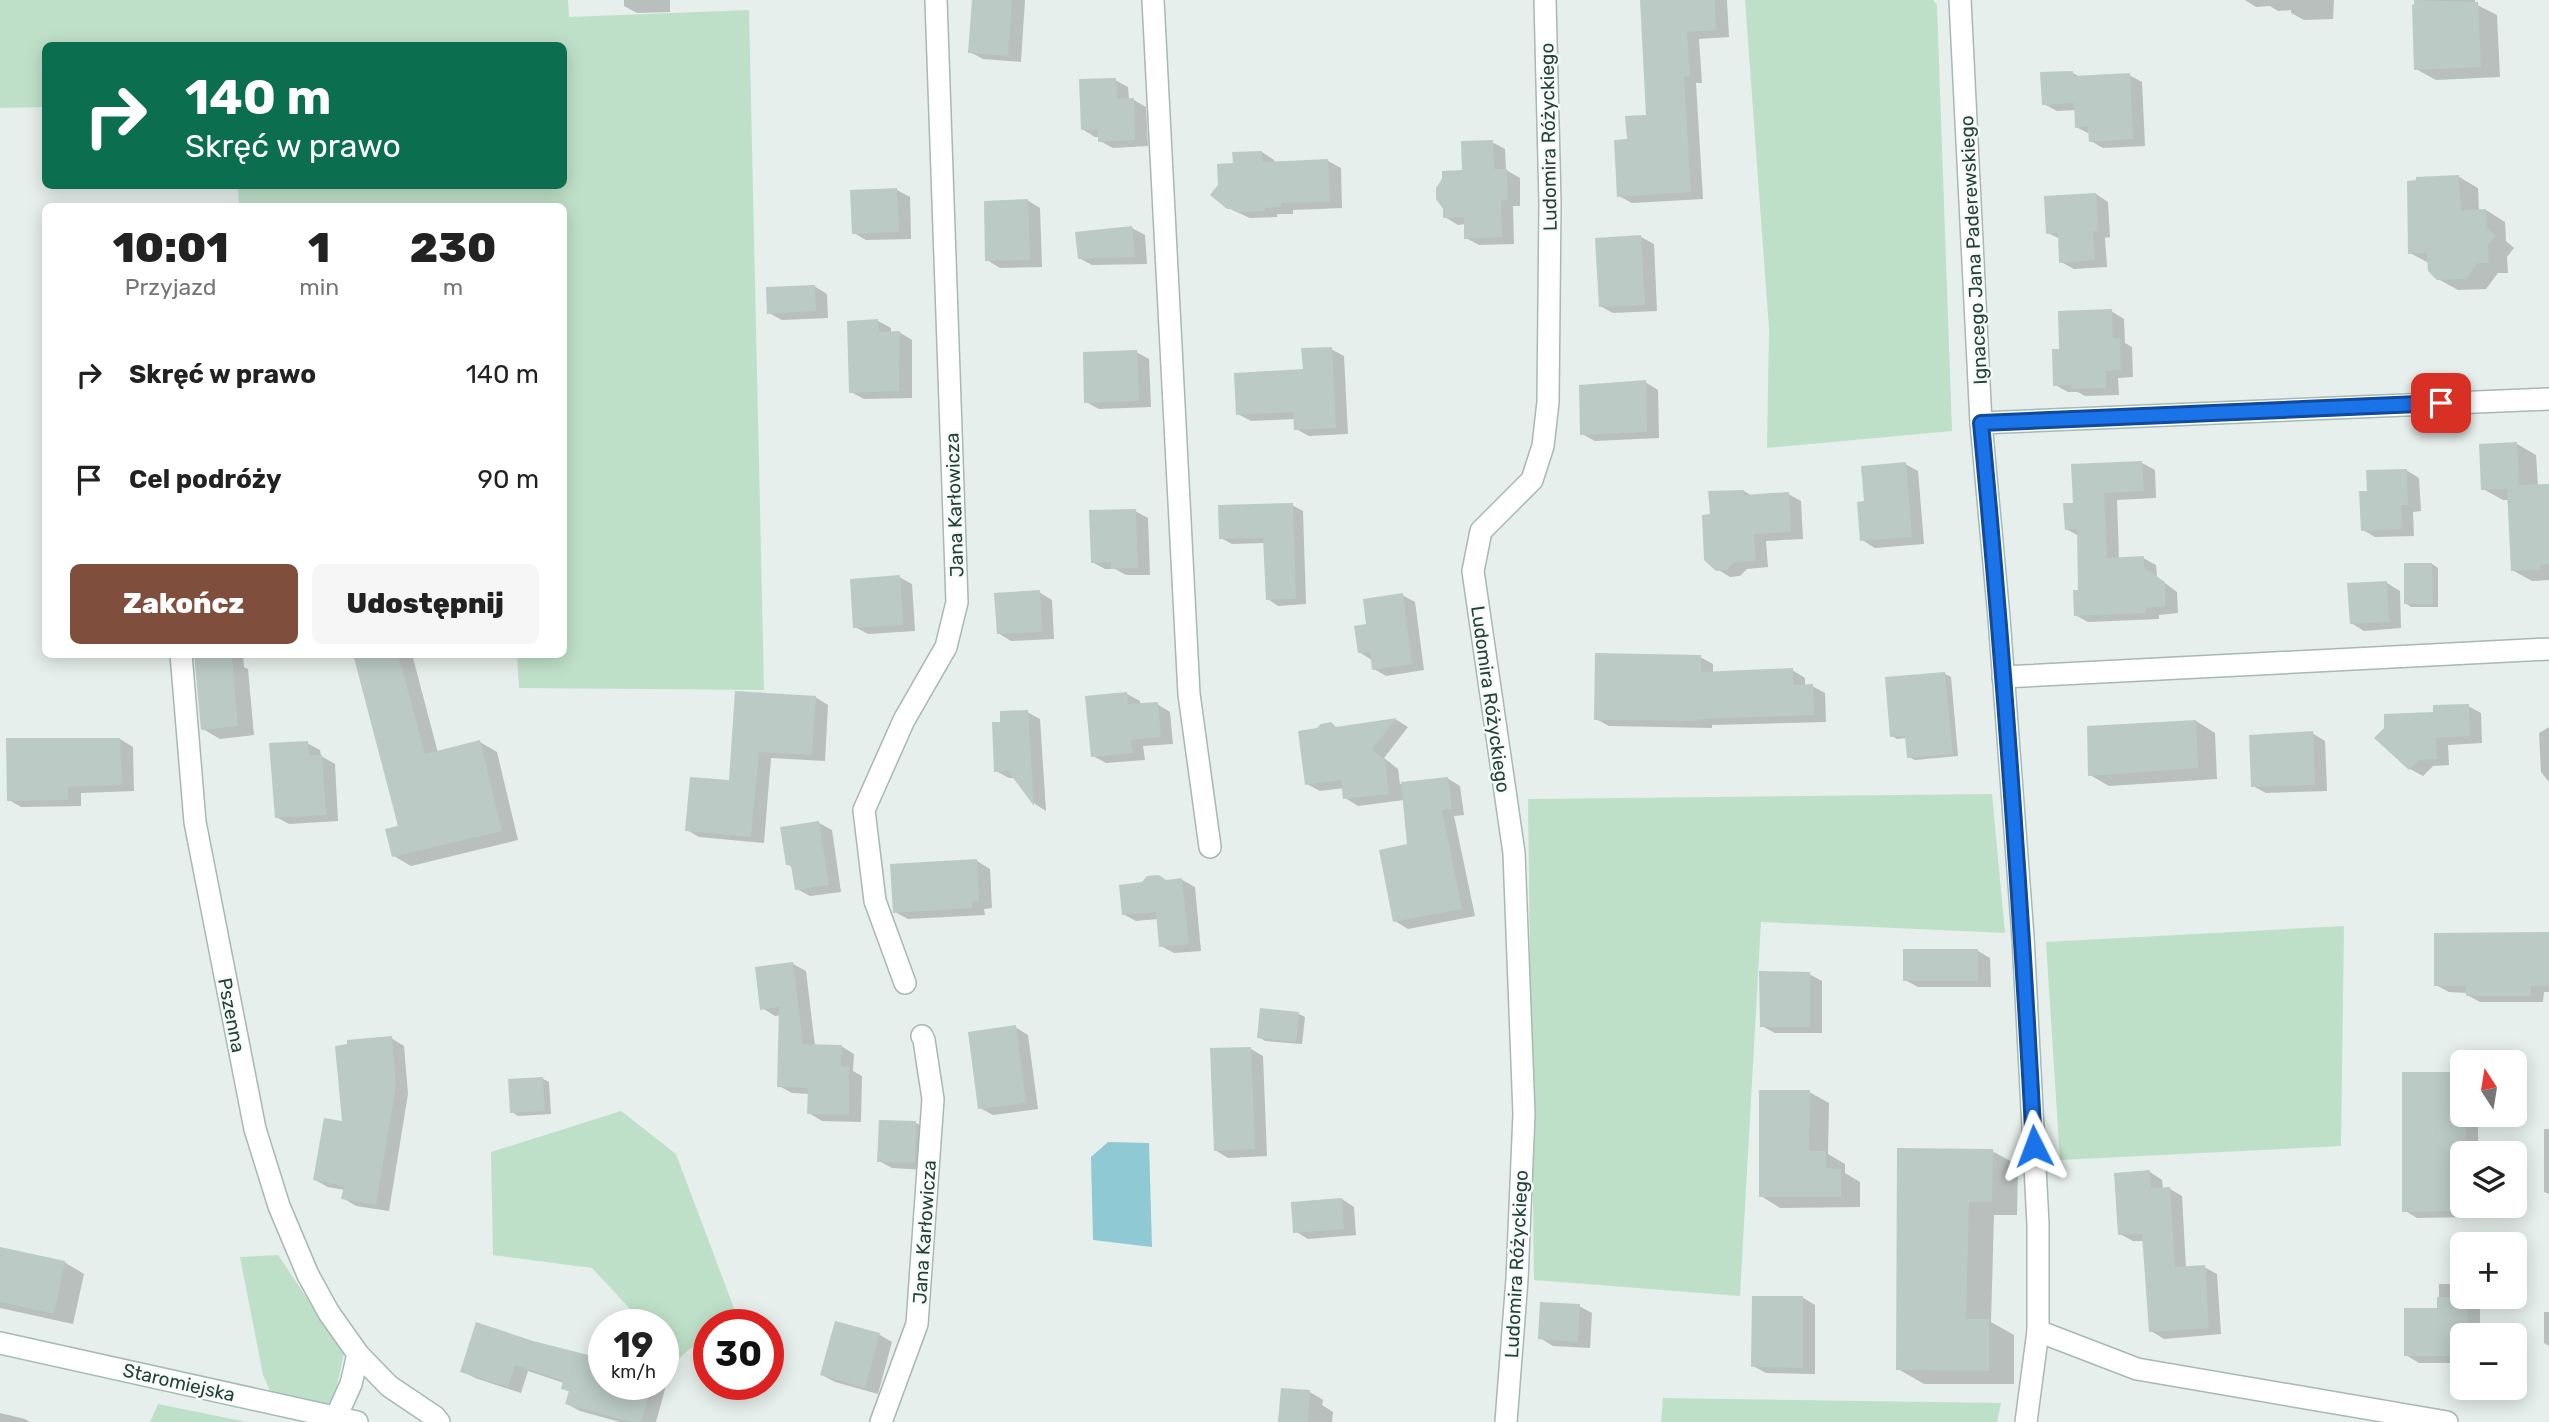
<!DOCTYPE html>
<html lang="pl">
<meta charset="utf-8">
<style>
body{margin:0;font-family:Rubik,sans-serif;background:#f6f6f6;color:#222;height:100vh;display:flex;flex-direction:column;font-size:26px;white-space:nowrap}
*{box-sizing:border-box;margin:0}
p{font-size:23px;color:#767676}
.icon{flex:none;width:38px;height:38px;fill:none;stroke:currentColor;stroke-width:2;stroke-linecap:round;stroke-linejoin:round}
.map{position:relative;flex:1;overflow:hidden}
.panel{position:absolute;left:42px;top:203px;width:525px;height:455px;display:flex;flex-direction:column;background:#fff;border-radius:10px;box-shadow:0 4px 18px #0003}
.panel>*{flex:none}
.top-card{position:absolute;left:42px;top:42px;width:525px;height:147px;border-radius:10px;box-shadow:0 4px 18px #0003;background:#0b6e4f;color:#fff;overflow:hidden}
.needle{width:46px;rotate:348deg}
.buttons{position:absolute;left:2450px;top:1050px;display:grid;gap:14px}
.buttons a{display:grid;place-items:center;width:77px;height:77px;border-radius:10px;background:#fff;box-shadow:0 4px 18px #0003;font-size:35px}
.speed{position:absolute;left:588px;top:1309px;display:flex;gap:14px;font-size:35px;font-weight:700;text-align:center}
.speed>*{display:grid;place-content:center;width:91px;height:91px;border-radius:50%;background:#fff;box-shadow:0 4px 18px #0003;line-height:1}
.speed small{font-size:18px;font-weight:400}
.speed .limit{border:10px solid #d22;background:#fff;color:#111}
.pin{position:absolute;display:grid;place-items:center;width:60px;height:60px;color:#fff;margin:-30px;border-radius:14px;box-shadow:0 4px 10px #0006}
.me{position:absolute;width:77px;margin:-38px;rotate:357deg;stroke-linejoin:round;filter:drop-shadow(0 0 5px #0008)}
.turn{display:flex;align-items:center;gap:24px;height:147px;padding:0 28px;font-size:32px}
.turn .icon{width:91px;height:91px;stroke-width:2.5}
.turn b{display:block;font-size:49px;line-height:60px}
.eta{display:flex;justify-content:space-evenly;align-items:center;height:119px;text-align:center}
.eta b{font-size:42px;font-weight:800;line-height:49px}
.cta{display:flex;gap:14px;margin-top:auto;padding:14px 28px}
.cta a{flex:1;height:80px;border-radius:10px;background:#804e3d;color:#fff;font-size:28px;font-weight:800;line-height:80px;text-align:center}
.cta a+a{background:#f6f6f6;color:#222}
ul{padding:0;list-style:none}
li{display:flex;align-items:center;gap:21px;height:105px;padding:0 28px}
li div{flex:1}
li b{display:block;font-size:26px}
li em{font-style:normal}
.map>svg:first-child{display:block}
</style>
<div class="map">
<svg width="2549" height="1422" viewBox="0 0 2549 1422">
<rect width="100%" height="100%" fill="#e6efeb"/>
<!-- green -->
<g fill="#bfe0c8">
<path d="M0 0H568L569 17 749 10 764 690 519 688 517 655 564 654V206H239L238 186H564V46H46L45 107 0 108Z"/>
<path d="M1745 0H1933L1937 5 1952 431 1767 448 1769 329Z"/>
<path d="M1992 794 2005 933 1761 922 1740 1296 1534 1280 1528 799Z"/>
<path d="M2344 926 2341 1146 2060 1160 2046 942Z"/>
<path d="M621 1111 676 1154 735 1311 718 1325H709V1333L677 1360 663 1345V1325H645L592 1268 493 1255 491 1152Z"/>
<path d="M278 1255 344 1353 333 1405 271 1393 263 1375 240 1257Z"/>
<path d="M1663 1398 2001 1403 1997 1422H1661Z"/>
<path d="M158 1404 247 1422H150Z"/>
</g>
<!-- water -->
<path fill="#8ec9d4" d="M1108 1142 1149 1143 1152 1247 1093 1240 1091 1157Z"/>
<!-- shadow -->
<g fill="#0003">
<path d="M624 0H670V12L637 13 624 6Z"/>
<path d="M974 0H1025L1021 62 983 59 970 52Z"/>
<path d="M1642 0H1727L1729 37 1699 39 1702 83H1696L1703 199 1632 203 1619 196 1628 141 1648 116Z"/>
<path d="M2245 0H2334L2333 19 2304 20 2291 13V10L2278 11 2270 6 2256 7Z"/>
<path d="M2414 0H2475V4L2497 15 2500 77 2436 80 2416 69Z"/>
<path d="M2073 73 2080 77 2129 75 2142 82 2145 146 2103 148 2091 141 2090 134 2076 127V110L2057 111 2044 104Z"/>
<path d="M1115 80 1128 87 1129 100H1134L1146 107 1148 146 1113 148 1100 141V137H1095L1082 129Z"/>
<path d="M1492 142 1505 149 1506 170 1520 178V206H1513L1514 244 1479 245 1466 238 1465 224 1458 225 1445 217Z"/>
<path d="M1262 152 1274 160 1275 163 1328 161 1341 168 1342 208 1293 210V214H1277V217L1250 218 1228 208 1234 165Z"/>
<path d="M2459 177 2478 188 2479 211 2486 210 2505 222 2506 241 2514 248 2507 257 2508 273H2498L2486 289 2458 290 2438 279 2429 263 2410 253Z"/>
<path d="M897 190 910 197 911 239 866 240 854 233Z"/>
<path d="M2096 194 2108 202 2110 237 2105 238 2107 267 2074 269 2061 262 2060 239 2048 233Z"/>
<path d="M1027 200 1040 208 1042 267 1000 268 987 260Z"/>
<path d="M1132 228 1145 235 1147 264 1092 265 1079 258Z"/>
<path d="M1641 237 1654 244 1657 311 1613 313 1600 306Z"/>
<path d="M814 286 827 294 828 318 782 320 769 313Z"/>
<path d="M2111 311 2124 319 2125 343 2132 347 2133 377 2118 378 2119 395 2085 396 2078 392H2068L2055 385 2061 351Z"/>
<path d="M878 321 891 328V333L899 332 912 340V398L864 399 851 392Z"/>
<path d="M1331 349 1344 356 1348 434 1309 436 1296 429 1295 419 1251 421 1238 414 1304 371Z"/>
<path d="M1136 352 1149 359 1151 407 1099 409 1086 402Z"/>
<path d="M1645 382 1658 390 1659 438 1595 441 1582 434Z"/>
<path d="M2517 444 2536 455 2538 486H2549V580L2532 581 2512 570 2509 500H2503L2483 489Z"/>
<path d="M2142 463 2155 470 2156 498 2117 500 2119 559 2143 558 2156 565 2157 577 2177 592 2178 613 2159 615V619L2088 622 2075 615 2079 591V536L2066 529 2075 504Z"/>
<path d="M1905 464 1918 471 1924 544 1875 548 1862 540 1866 503Z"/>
<path d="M2406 470 2419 478 2421 511 2413 512 2414 536 2375 537 2363 530 2369 493Z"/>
<path d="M1744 491 1752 496 1788 494 1801 501 1803 539 1766 541 1768 567 1747 569 1740 576 1730 577 1717 569 1711 516Z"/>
<path d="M1292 505 1303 511 1306 604 1278 606 1268 599 1265 543 1232 544 1221 538Z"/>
<path d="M1135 511 1148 518 1150 575H1126L1115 569H1105L1092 562Z"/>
<path d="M2432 564 2438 568V607H2411L2405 603Z"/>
<path d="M899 577 912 584 915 631 868 634 855 627Z"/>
<path d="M2387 583 2400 591 2401 628 2364 631 2351 623Z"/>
<path d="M1039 592 1052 600 1054 639 1011 641 998 633Z"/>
<path d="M1402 595 1415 602 1424 670 1386 676 1374 669 1372 660 1359 652 1368 625Z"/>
<path d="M196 654H243L244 667 248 669 254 735 220 739 203 729Z"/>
<path d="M354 654H412L438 753 480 742 497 752 518 840 411 866 394 856 400 827Z"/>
<path d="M1700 657 1713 664V673L1792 670 1805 678V686H1812L1825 693 1826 722 1712 725V728L1609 726 1596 719Z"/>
<path d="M1945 674 1951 677 1958 756 1915 760 1909 757 1907 738 1897 739 1892 736Z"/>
<path d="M736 692 815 697 828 705 825 761 771 758 764 843 699 837 687 830 731 782Z"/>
<path d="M1127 694 1140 701V705L1157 704 1170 712 1173 744 1143 746 1145 760 1106 763 1093 756Z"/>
<path d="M2468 706 2481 713 2482 743 2448 745 2449 765 2433 766 2423 776 2410 769 2377 738 2435 713Z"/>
<path d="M1027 712 1040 719 1046 811 1035 804 1015 778H1009L996 771 1002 724Z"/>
<path d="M1397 720 1408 727 1384 758 1398 769 1400 784 1447 778 1460 786 1464 815 1454 816 1475 916 1408 929 1395 921 1409 846 1404 800 1358 806 1345 798 1344 788 1320 791 1307 784 1338 728Z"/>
<path d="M2196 721 2215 733 2217 779 2109 786 2090 775Z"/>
<path d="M2549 727V782L2541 772 2539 733Z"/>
<path d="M2312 733 2325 741 2327 791 2266 793 2253 786Z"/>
<path d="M120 739 133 747 134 791 81 793V806L21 807 9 800Z"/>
<path d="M307 743 320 750 321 756 335 764 338 821 289 824 276 817Z"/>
<path d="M819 823 832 830 841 892 810 896 797 889 793 868 787 864Z"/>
<path d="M977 861 990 869 992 908 984 909 985 915 908 919 895 912Z"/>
<path d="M1182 880 1195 887 1201 951 1174 953 1161 946 1158 919 1136 921 1123 914 1167 881Z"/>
<path d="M2549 934V992H2544L2543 1002H2480L2467 995V993L2449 992 2436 985Z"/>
<path d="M1978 951 1990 958 1991 987H1918L1905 980Z"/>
<path d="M793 964 806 971 815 1046H841L854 1054 853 1071 862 1076 861 1122 822 1121 809 1113V1094L792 1093 779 1086 781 1015 775 1016 762 1008Z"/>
<path d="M1809 974 1822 981V1033H1775L1762 1026Z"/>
<path d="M1299 1014 1305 1017 1302 1044 1265 1041 1259 1037Z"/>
<path d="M1015 1027 1028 1035 1038 1109 993 1115 980 1108Z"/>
<path d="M391 1038 404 1046 408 1094 389 1211 356 1206 343 1198 345 1190 328 1187 315 1180 343 1123Z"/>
<path d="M1251 1049 1263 1056 1267 1156 1228 1158 1215 1150Z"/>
<path d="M2455 1073 2462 1078V1115H2468V1117L2478 1123V1153H2462V1206H2469V1217L2417 1218 2404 1210Z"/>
<path d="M543 1079 549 1082 551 1114 518 1116 512 1112Z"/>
<path d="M1809 1092 1829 1103 1828 1154 1845 1164V1173L1860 1182V1207L1780 1208 1761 1196Z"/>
<path d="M916 1123 929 1130 927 1170 892 1168 879 1161Z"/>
<path d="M2544 1129H2549V1194L2544 1192Z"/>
<path d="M1899 1150 1992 1151 2018 1165 2017 1215H1994L1991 1322 2014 1335V1384H1924L1898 1369Z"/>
<path d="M2150 1172 2162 1180 2163 1189H2170L2182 1196 2186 1268 2204 1267 2217 1274 2221 1334 2164 1339 2151 1331 2144 1241H2133L2120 1234Z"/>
<path d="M1342 1199 1354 1207 1356 1235 1308 1239 1295 1231Z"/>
<path d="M0 1249 64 1262 84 1274 73 1324 0 1308Z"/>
<path d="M2439 1284H2462V1297H2480V1331H2470V1335H2462V1363H2419L2406 1355 2439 1310Z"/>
<path d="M1802 1297 1815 1305V1374L1766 1373 1753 1366Z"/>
<path d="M1579 1306 1592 1313 1590 1348 1553 1346 1540 1338Z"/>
<path d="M2544 1312H2549V1346L2544 1343Z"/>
<path d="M837 1323 880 1335 892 1342 878 1394 835 1382 822 1375Z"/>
<path d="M477 1324 604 1384H663V1380L667 1382 656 1422H620L580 1411 567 1404 570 1392 563 1388 564 1383 528 1371 521 1393 475 1378 462 1371Z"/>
<path d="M1283 1390 1310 1392 1323 1400 1322 1405 1333 1412 1332 1422H1278Z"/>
<path d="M0 1413 25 1419 30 1422H0Z"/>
</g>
<!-- building -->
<g fill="#bbcac4">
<path d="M972 0H1012L1008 56 968 53Z"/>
<path d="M1640 0H1715L1716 30 1687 32 1690 76 1684 77 1691 192 1617 197 1614 140 1627 139 1625 116 1646 115Z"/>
<path d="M2414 0 2478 2 2481 67 2414 70 2412 4 2414 5Z"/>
<path d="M2073 71V76L2130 73 2133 139 2089 142 2088 126 2075 128 2074 103 2042 105 2040 72Z"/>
<path d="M1116 78 1117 99 1134 98 1135 140 1098 142V130H1081L1079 79Z"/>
<path d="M1493 140 1494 169H1507L1508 200H1501L1502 237 1464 239V217L1443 218V209L1436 199V188L1442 179V171L1462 170 1461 141Z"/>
<path d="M1262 151 1263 162 1328 159 1330 202 1281 203V207L1265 208V211L1235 212V209H1227L1210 195 1218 185 1217 164 1233 163 1232 152Z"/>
<path d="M2459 175 2461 210 2486 209 2487 228 2496 236 2488 245 2489 263H2478L2466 279 2437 280 2428 271 2427 253 2408 254 2407 181 2416 180V177Z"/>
<path d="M897 188 899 232 852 234 850 190Z"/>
<path d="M2096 193 2098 231H2093L2095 260 2059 263 2058 233 2046 234 2044 196Z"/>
<path d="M1028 199 1030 260 985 261 984 201Z"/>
<path d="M1132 226 1135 257 1078 259 1075 232Z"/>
<path d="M1641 235 1645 305 1599 307 1595 238Z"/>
<path d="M815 285 816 311 767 314 766 287Z"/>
<path d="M2112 309 2113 338H2120L2121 370 2106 371V388L2071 389V385L2053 386 2052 349H2059L2058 311Z"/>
<path d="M878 319 879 332 900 331 899 391 849 393 847 321Z"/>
<path d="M1332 347 1336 428 1294 430 1293 412 1236 415 1234 373 1303 369 1301 348Z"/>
<path d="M1137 350 1139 401 1084 403 1083 352Z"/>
<path d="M1646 380 1647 432 1580 435 1579 385Z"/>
<path d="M2517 442 2519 485 2549 484V564L2540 565V570L2511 571 2507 489 2481 490 2479 444Z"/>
<path d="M2142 461 2144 491 2104 493 2107 558 2144 556V568L2165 582V606L2146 608V613L2074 616 2073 590H2078L2077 529 2065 530 2063 503H2073L2071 464Z"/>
<path d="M1906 462 1912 537 1860 541 1857 502 1864 501 1861 466Z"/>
<path d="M2407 469 2408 505H2401L2402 529 2361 531 2359 491H2367L2366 470Z"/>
<path d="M1744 490V495L1789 492 1791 532 1754 534 1756 561 1734 562 1727 570 1716 571 1704 560 1702 515 1710 514 1708 491Z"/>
<path d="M1293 503 1296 599 1266 600 1263 538 1219 539 1218 505Z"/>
<path d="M1136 509 1138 568 1111 569V562L1091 563 1089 510Z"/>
<path d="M2404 563H2432L2433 604H2404Z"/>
<path d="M900 575 903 625 853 628 850 579Z"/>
<path d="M2387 581 2389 622 2350 624 2347 583Z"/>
<path d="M1040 590 1042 632 997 634 994 593Z"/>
<path d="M1403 593 1412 664 1372 670 1370 652 1358 653 1354 626 1366 624 1363 599Z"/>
<path d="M1595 653 1701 655V672L1793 668V685L1813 684 1814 715 1700 719V721L1594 720Z"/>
<path d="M194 654H227L228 658H232L238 726 201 730Z"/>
<path d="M353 654H398L425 754 480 740 502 831 392 857 385 829 398 826Z"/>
<path d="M1945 672 1953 754 1907 758 1905 736 1890 737 1885 677Z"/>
<path d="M735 691 816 696 812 755 759 752 751 837 685 831 690 777 729 780Z"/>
<path d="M1127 692 1128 704 1158 702 1161 737 1131 740 1133 753 1091 757 1085 696Z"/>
<path d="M2469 704 2470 736 2436 738 2437 759 2419 760 2409 770 2374 738 2384 728V714L2433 712V705Z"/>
<path d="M1028 710 1034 806 1008 771 994 772 992 722H1000V711Z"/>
<path d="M1397 718 1372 749 1385 760 1389 794 1343 799 1341 780 1305 785 1298 731 1317 728 1321 724 1331 722 1336 727Z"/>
<path d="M2196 720 2198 768 2088 776 2087 726Z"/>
<path d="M2313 731 2315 785 2251 787 2249 735Z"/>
<path d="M6 738H120L122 785 68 787V800L7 801Z"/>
<path d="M308 741 309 755H322L326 815 275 818 269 743Z"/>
<path d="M1448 777 1452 809 1442 810 1462 909 1393 922 1379 850 1407 844 1401 782Z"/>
<path d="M819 821 829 885 795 890 791 865H786L780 827Z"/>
<path d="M977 859 979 902H972V908L893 913 890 864Z"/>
<path d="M1159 875 1166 880 1182 878 1189 944 1159 947 1156 912 1122 915 1119 885 1142 882 1147 876Z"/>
<path d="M2549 932V986H2531V996H2466V986H2434V933Z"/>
<rect x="1903" y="949" width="75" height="32"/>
<path d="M793 962 803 1044 842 1045 841 1066H849V1115L807 1114 808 1088 777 1087 779 1007 760 1010 755 967Z"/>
<path d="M1759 971 1810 972V1027H1760Z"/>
<path d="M1260 1008 1299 1012 1296 1042 1257 1038Z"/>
<path d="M1016 1025 1026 1103 978 1109 968 1032Z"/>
<path d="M392 1036 396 1086 376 1205 341 1199 344 1186 313 1180 324 1118 342 1121 335 1046 347 1044V1040Z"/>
<path d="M1251 1047 1255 1149 1214 1151 1210 1048Z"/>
<path d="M2402 1072H2456V1113L2466 1115V1153H2462V1179H2456V1211L2402 1212Z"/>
<path d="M543 1077 545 1111 510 1113 508 1079Z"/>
<path d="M1759 1090H1810L1809 1151H1826V1168L1841 1169V1197H1759Z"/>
<path d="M879 1120 916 1121 915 1163 877 1162Z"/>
<path d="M1897 1148 1993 1149 1992 1202H1969L1966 1319H1989V1371L1896 1370Z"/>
<path d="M2150 1170 2151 1188 2170 1187 2175 1267 2205 1265 2209 1328 2149 1332 2142 1234 2118 1235 2114 1173Z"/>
<path d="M1342 1198 1344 1229 1293 1233 1291 1202Z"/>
<path d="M0 1247 65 1261 54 1314 0 1302Z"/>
<path d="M1752 1296H1803V1368L1751 1367Z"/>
<path d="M2437 1297H2467L2468 1324 2458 1325V1356H2404V1308H2437Z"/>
<path d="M1540 1302 1580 1304 1578 1342 1538 1339Z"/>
<path d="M835 1321 880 1333 865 1388 820 1375Z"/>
<path d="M476 1322 533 1341 604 1359V1384H652L641 1422H630L565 1404 569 1391 561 1389 563 1381 515 1365 508 1387 460 1372Z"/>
<path d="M1281 1388 1310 1390 1308 1422H1278Z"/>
</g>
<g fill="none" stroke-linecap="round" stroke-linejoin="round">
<defs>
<g id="street">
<path d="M1153 0 1189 694 1210 847"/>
<path d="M1960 0 1981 423 1999 618 2023 937 2038 1224V1331L2026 1422"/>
<path d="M1981 423 2549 399"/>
<path d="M181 654 195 822 255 1129 279 1206 308 1275 329 1313 358 1354 389 1386 435 1417 439 1422"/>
<path d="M2003 677 2549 649"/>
<path d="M905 983 875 901 864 810 904 720 946 647 957 602 936 0"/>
<path d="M2038 1331 2137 1369 2447 1422"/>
<path d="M336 1417 351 1384 358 1354"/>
<path d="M881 1422 917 1324 933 1099 924 1040 922 1036"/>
<path d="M1506 1422 1517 1279 1524 1114 1514 853 1473 571 1481 531 1532 480 1543 446 1548 402 1550 203 1545 0"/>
</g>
<path id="secondary" d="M0 1343 357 1422"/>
</defs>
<!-- street casing -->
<use href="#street" stroke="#a8b8b2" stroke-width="24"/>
<!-- secondary casing -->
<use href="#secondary" stroke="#a4bbb3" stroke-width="24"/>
<!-- street -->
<use href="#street" stroke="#fff" stroke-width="21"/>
<!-- secondary -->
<use href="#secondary" stroke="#fff" stroke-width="21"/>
</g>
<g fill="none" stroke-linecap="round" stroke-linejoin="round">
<defs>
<path id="route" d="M2034 1146C2021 904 2004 663 1981 423L2441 403"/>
</defs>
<!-- route casing -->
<use href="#route" stroke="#114b97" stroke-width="18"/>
<!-- route -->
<use href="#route" stroke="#1a73e8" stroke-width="12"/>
</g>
<g text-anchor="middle" stroke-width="5" stroke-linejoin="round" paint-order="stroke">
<!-- street labels -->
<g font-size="19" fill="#24423a" stroke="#f7fbf9">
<text transform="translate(1548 137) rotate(-91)" y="7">Ludomira Różyckiego</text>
<text transform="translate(1973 250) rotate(-93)" y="7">Ignacego Jana Paderewskiego</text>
<text transform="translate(954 505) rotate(-92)" y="7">Jana Karłowicza</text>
<text transform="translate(1491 699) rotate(82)" y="7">Ludomira Różyckiego</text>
<text transform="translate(232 1015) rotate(79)" y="7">Pszenna</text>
<text transform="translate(924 1232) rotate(-86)" y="7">Jana Karłowicza</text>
<text transform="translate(1516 1264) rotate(-87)" y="7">Ludomira Różyckiego</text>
<text transform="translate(179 1382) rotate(13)" y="7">Staromiejska</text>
</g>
</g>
</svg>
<div class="buttons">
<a><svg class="needle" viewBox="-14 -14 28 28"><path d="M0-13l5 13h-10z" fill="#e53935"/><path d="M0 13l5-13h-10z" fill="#767676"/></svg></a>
<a><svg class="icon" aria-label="layers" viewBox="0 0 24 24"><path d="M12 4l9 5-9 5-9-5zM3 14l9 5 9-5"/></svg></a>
<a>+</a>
<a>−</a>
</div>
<div class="speed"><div>19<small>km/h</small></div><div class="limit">30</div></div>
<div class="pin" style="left:2441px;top:403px;background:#d93025"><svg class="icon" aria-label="arrive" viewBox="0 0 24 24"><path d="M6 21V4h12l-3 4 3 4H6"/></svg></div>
<svg class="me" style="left:2034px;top:1146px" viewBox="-20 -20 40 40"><path d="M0-17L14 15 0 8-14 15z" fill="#1a73e8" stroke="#fff" stroke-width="4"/></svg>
<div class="top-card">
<div class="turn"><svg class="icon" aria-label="right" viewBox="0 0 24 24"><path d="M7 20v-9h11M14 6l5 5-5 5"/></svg><div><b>140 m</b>Skręć w prawo</div></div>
</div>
<section class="panel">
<div class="eta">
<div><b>10:01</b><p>Przyjazd</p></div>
<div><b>1</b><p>min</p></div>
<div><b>230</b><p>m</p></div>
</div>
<ul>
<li><svg class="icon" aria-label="right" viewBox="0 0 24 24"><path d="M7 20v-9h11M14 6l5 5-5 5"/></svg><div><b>Skręć w prawo</b></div><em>140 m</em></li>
<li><svg class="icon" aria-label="arrive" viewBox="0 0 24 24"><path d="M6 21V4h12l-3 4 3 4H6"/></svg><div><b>Cel podróży</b></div><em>90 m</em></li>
</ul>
<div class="cta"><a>Zakończ</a><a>Udostępnij</a></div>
</section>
</div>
